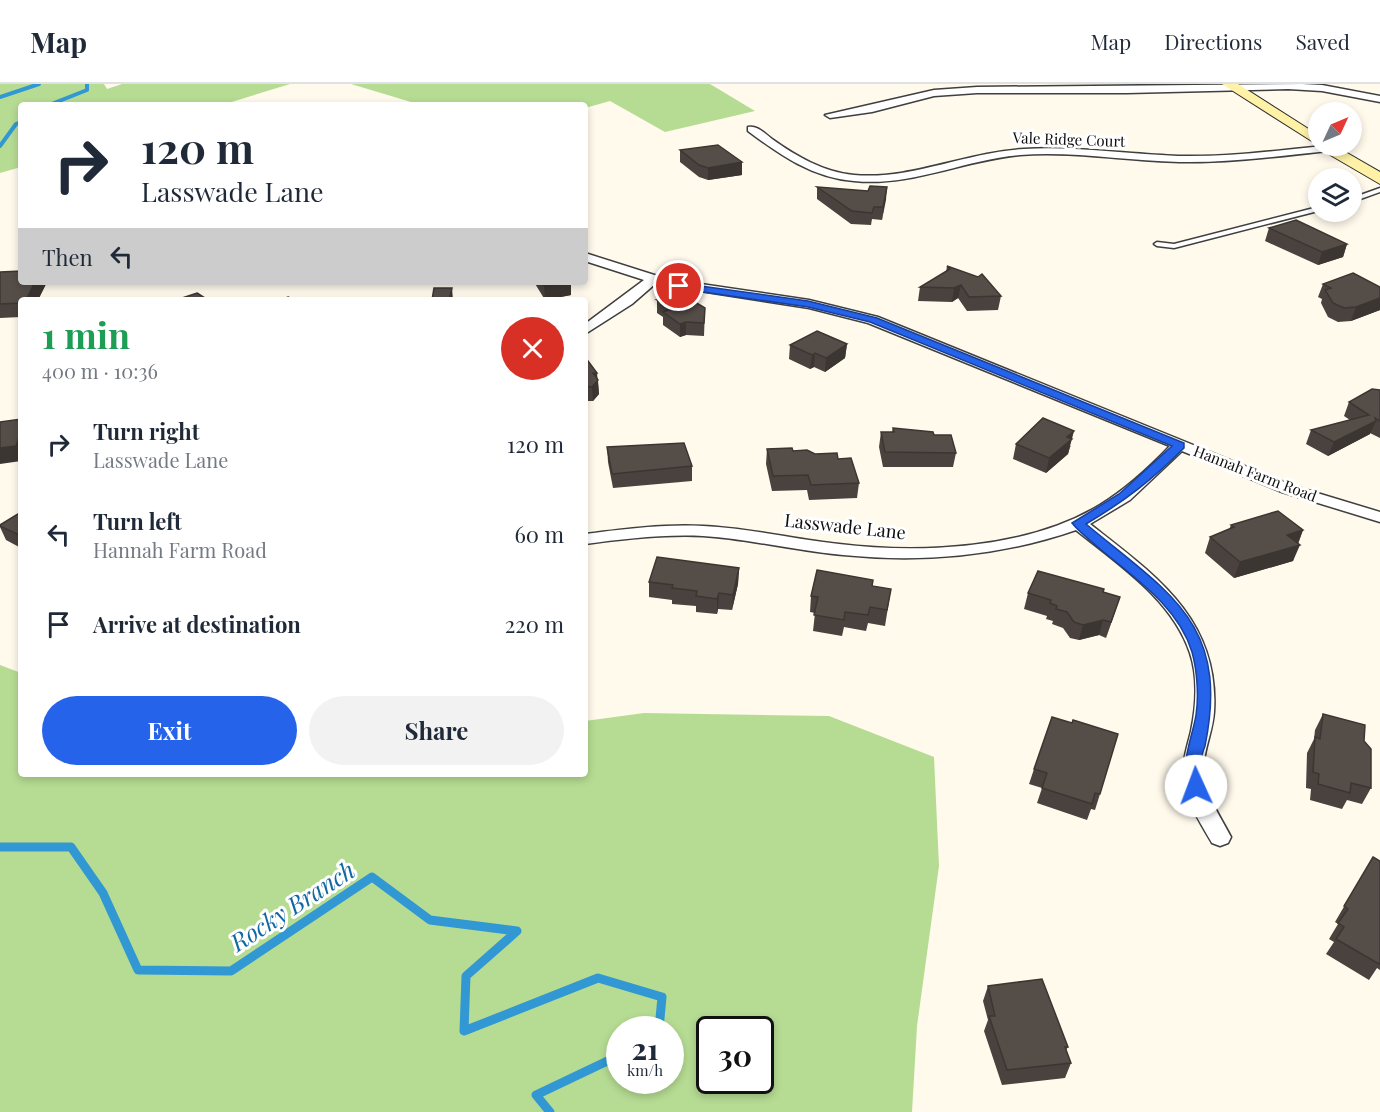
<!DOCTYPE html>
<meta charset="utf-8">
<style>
body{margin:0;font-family:"Playfair Display",serif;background:#f2f2f3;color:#1f2937;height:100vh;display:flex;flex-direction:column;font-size:22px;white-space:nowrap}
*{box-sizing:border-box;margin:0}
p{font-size:20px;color:#747a83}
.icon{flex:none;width:33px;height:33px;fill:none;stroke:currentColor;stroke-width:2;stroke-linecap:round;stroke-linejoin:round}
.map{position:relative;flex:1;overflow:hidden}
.details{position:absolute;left:18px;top:213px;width:570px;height:480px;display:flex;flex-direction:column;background:#fff;border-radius:6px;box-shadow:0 3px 9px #0003}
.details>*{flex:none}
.guide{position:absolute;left:18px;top:18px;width:570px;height:183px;border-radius:6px;box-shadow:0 3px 9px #0003;background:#fff;color:#1f2937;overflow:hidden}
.needle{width:39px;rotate:46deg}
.tools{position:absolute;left:1308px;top:18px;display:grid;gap:12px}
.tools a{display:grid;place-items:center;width:54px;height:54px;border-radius:50%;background:#fff;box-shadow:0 3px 9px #0003;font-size:30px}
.speed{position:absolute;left:606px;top:932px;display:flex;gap:12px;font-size:30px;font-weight:700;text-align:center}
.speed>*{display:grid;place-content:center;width:78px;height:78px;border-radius:50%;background:#fff;box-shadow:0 3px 9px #0003;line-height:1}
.speed small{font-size:15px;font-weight:400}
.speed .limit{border:3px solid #111;border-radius:9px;background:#fff;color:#111}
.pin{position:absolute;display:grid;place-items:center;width:51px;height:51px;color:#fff;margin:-26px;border:3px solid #fff;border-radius:50%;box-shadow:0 2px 6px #0007}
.me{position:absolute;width:66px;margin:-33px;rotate:358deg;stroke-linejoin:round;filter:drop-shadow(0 0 4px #0008)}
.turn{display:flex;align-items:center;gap:21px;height:126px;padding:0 24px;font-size:27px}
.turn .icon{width:78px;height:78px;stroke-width:2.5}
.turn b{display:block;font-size:42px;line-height:51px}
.then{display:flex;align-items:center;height:57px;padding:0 24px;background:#0003;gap:12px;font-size:22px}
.round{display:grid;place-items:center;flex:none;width:63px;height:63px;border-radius:32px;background:#f2f2f3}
.overview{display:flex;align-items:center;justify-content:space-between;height:102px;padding:0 24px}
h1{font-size:36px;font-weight:700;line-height:45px;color:#1e9e55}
.button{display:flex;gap:12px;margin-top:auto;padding:12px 24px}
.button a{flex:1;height:69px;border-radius:36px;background:#2563eb;color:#fff;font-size:24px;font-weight:700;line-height:69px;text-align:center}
.button a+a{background:#f2f2f3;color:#1f2937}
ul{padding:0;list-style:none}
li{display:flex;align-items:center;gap:18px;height:90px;padding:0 24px}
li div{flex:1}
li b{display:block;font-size:22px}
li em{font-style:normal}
header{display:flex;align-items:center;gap:36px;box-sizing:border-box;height:84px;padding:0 30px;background:#fff;border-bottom:2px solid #e0e1e3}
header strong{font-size:28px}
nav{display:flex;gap:33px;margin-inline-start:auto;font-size:21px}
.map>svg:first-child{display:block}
</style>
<header>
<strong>Map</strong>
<nav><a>Map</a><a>Directions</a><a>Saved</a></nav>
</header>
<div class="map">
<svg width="1380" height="1028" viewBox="0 0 1380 1028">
<rect width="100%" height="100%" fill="#fffaec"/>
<!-- forest -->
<g fill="#b6dc93" fill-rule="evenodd">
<path d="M0 0H104L107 5 122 0H290L222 21H21V83L0 89Z"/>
<path d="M351 0H710L755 27 665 48 610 17 585 24V21H421Z"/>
<path d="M0 581 21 589V690H585V637L644 629 829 632 934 673 939 782 917 942 912 1028H0ZM620 945H670V996H620ZM710 945H760V996H710Z"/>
</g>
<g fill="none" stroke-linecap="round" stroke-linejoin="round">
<!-- stream-far1 -->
<g stroke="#3298d3" stroke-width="4">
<path d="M0 13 39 0"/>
<path d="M49 21 87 6V0"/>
<path d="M0 62 16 40 21 38"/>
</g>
<!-- stream -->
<g stroke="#3298d3" stroke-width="9">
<path d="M0 763H71L103 809 138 886 231 887 372 793 430 836 517 847 466 892 464 947 598 894 662 913 659 945"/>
<path d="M550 1028 536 1011 620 971"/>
</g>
<defs>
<g id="lane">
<path d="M1380 104V108L1352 118V114Z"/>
<path d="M1318 123V127L1174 164 1157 162 1154 160 1157 158 1174 160Z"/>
</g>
<g id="street">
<path d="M1302 0 1322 1 1380 12V18L1322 7 1288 5 1127 9H977L934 12 872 28 830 34 825 31 934 6 977 3Z"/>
<path d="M748 43C757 41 764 49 772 55 796 72 823 88 854 91 912 96 966 68 1024 65 1075 62 1126 70 1178 72 1226 73 1275 67 1323 62H1332L1334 64 1329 67C1279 72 1229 79 1179 78 1126 77 1073 67 1020 71 963 76 911 103 854 97 813 94 780 71 748 47Z"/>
<path d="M585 169 667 195 809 216 878 233 1294 402 1380 428V438L1282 408 1182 367 1130 416 1090 440C1155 491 1220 535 1214 628 1213 645 1206 660 1204 677 1201 706 1218 728 1231 753L1228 759 1220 762 1212 759C1200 738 1183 713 1183 688 1183 674 1188 660 1191 647 1196 623 1198 593 1190 569 1172 515 1118 480 1076 446 1001 472 922 479 843 471 796 467 750 455 703 452 664 450 624 455 585 460V450C624 445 664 440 703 442 749 444 793 455 839 460 921 470 1028 465 1100 421 1126 405 1149 384 1170 362L868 239 809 224 655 200 632 220 585 250V240L644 196 585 177Z"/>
</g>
<path id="secondary" d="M1222 0H1238L1318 51V62H1335L1380 88V100L1320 65 1318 61Z"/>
</defs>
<!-- lane casing -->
<use href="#lane" stroke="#3f3f3f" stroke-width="3"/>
<!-- street casing -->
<use href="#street" stroke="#3f3f3f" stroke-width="3"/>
<!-- secondary casing -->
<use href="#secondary" stroke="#2e2e2e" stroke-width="2"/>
<!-- lane -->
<use href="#lane" fill="#fff" fill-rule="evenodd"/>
<!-- street -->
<use href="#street" fill="#fff" fill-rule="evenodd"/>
<!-- secondary -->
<use href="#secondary" fill="#fff2a7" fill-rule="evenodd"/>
</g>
<!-- wall -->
<g fill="#49423e">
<path d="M680 66 742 91 708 96 699 93 680 78Z"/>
<path d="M817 103 868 107 887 103 882 136 872 135 871 141 851 140 817 115Z"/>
<path d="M1269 144 1347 160 1343 173 1318 181 1265 157Z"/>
<path d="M947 182 1001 212 998 226 967 227 958 214 952 218 918 217 920 203 946 188Z"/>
<path d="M0 188 46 200 38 216H21V233L0 234Z"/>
<path d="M534 198H571V211L545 216Z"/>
<path d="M1323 200 1380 203V226L1351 237 1338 238 1328 233 1321 219 1322 215 1318 213Z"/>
<path d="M657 216 705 224 704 252 686 251 680 253 663 241V233L657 229Z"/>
<path d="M847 260 845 274 825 288 814 283 810 285 789 275 790 261Z"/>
<path d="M585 273 597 289V294L598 296 599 310 593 317H585Z"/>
<path d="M1380 306V354L1370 349V350L1328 372 1306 360 1311 346 1350 336 1344 332 1349 318Z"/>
<path d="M893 344 934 351 956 369 953 383H883L879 363 881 348H892Z"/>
<path d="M1016 360 1071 362 1070 363 1068 370 1046 389 1013 375Z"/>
<path d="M607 363 692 382V397L613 404 608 378Z"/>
<path d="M767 365 815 370 838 375 859 399 857 414 809 416 807 406 772 407 766 380Z"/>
<path d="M21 428V464L6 456 0 443V441Z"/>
<path d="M1231 441 1303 446 1298 460 1293 477 1234 494 1205 469 1210 453 1229 446Z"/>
<path d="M739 484 738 500 732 526 718 525 717 530 696 528V522L672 520V516L649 513V498Z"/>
<path d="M872 502 891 505 885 542 868 539 866 547 844 543 842 552 813 547 815 529 810 528 811 512Z"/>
<path d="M1103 508 1120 513 1106 554 1099 551 1079 556 1070 554 1063 544 1052 540 1053 537 1046 535 1047 532 1024 525 1028 509Z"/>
<path d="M1323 630 1364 657 1371 704 1362 720 1347 716 1342 725 1310 716 1311 705 1306 704 1307 669 1314 655 1315 646Z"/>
<path d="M1052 633 1100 710 1095 726 1091 725 1087 736 1037 719 1042 704 1029 700 1034 685Z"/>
<path d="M1373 773 1380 777V886L1377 884 1369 896 1326 870 1334 858 1329 855 1338 840 1335 838Z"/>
<path d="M988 902 1068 963 1066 966 1071 979 1065 994 1002 1001 984 947 988 936 983 917Z"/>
</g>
<!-- shaded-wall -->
<g fill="#3c3632">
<path d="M742 78V91L708 96V84Z"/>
<path d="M887 103 886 116 882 136 883 123Z"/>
<path d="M1347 160 1343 173 1318 181 1322 168Z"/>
<path d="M35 198H46V200L38 216H26Z"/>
<path d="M571 198V211L545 216 544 202Z"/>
<path d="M961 201 958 214 952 218 954 204Z"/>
<path d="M452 204 453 216H449Z"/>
<path d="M1380 214V226L1351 237 1356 223Z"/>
<path d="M686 238V251L680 253V240Z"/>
<path d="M847 260 845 274 825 288 826 274Z"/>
<path d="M815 269 814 283 810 285 812 271Z"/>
<path d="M593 289H597L599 310 593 317 592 303Z"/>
<path d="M1376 337 1370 350 1328 372 1334 358Z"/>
<path d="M1074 347 1068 370 1046 389 1049 374 1067 353Z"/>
<path d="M21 348V377L0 380V364Z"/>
<path d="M1303 446 1297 462 1287 451Z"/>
<path d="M1300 461 1293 477 1234 494 1240 478Z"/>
<path d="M739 484 738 500 732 526 733 511Z"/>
<path d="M719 509 718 525 717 530V515Z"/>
<path d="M1120 513 1115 528 1106 554 1111 538Z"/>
<path d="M1103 536 1099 551 1079 556 1083 541Z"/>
</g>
<!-- building -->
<g fill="#554d48" stroke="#3c3632" stroke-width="1.5">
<path d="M718 61 742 78 708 84 699 81 680 66Z"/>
<path d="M870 102 887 103 883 123H874L872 129 852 127 817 103 868 107Z"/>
<path d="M1296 136 1347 160 1322 168 1269 144Z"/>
<path d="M947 182 978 193 982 190 1001 212 969 213 961 201 954 204 920 203 950 185Z"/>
<path d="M21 187V198H35L26 216H21V219L0 220V188Z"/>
<path d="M1353 189 1380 203V214L1356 223 1344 224 1333 219 1325 206 1331 204 1323 200Z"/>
<path d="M541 198H570L544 202Z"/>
<path d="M434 204H452L449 216H432Z"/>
<path d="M197 209 208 216H176Z"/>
<path d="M288 213 294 216H281Z"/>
<path d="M657 216 695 218 705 224 704 239 686 238 680 240 663 228 671 225Z"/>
<path d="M817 247 847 260 826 274 815 269 812 271 790 261Z"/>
<path d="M585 273 597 289H593L598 296 592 303 585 302Z"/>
<path d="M1372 305 1380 306V337L1375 334 1376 337 1334 358 1311 346 1369 331 1349 318Z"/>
<path d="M1043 334 1074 347 1067 353 1072 355 1049 374 1016 360Z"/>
<path d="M21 335V348L16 362 0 364V338Z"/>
<path d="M893 344 933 348 934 351H951L956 369 885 368 881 348H894Z"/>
<path d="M684 359 692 382 612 390 607 363Z"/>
<path d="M792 364 793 367 807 366 815 370 837 369 838 375 851 374 859 399 811 401 808 391 773 392 767 365Z"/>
<path d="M1278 427 1303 446 1287 451 1300 461 1240 478 1210 453 1234 443 1231 441Z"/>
<path d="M21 428V452L0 442V441Z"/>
<path d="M657 473 739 484 733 511 719 509 717 515 696 512 697 507 672 504 673 501 649 498Z"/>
<path d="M817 486 873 496 872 502 891 505 887 526 870 523 868 531 845 528 844 536 814 531 818 513 811 512Z"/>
<path d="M1038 487 1104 505 1103 508 1120 513 1111 538 1103 536 1083 541 1074 538 1067 528 1056 525 1057 522 1050 519 1051 516 1028 509Z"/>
<path d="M1323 630 1365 641 1364 657 1371 665V704L1351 699 1350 709 1318 700 1319 690 1313 688 1315 653 1320 655Z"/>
<path d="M1052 633 1072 639 1073 636 1118 650 1100 710 1095 709 1092 720 1042 704 1047 689 1034 685Z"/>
<path d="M1373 773 1380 777V879L1379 880 1336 855 1344 843 1338 839 1348 825 1344 822Z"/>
<path d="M1042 895 1068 963H1065L1071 979 1007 986 989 932H995L988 902Z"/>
</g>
<!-- route -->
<path fill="#2563eb" stroke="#184099" stroke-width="1.5" d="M679 199 808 217 877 234 1184 359V364C1152 396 1125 417 1086 440 1170 510 1230 539 1205 662 1203 667 1201 674 1201 680 1201 689 1206 698 1201 707L1196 709 1190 707C1178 684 1192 655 1196 631 1199 612 1197 586 1192 568 1178 522 1133 493 1099 464 1090 456 1079 448 1072 439L1119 410 1172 362 870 238 808 223 676 204 674 202Z"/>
<g text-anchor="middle" stroke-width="6" stroke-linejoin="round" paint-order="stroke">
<!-- far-street labels -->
<g font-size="15" fill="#0c0c0c" stroke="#fff">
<text transform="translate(1069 56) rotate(2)" y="5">Vale Ridge Court</text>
<text transform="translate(1255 390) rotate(21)" y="5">Hannah Farm Road</text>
</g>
<!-- street labels -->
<g font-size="18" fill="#0c0c0c" stroke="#fff">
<text transform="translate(845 443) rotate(6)" y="6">Lasswade Lane</text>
</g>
<!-- near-water labels -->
<g font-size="24" font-style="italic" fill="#1168a3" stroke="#fff">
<text transform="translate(293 823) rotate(-33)" y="8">Rocky Branch</text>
</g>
</g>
</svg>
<div class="tools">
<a><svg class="needle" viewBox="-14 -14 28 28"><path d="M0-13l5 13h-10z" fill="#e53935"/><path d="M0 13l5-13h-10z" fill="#747a83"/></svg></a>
<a><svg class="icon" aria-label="layers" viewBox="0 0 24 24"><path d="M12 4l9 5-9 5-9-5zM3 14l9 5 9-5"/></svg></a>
</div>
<div class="speed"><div>21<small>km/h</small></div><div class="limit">30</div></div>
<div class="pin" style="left:679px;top:202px;background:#d93025"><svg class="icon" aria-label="arrive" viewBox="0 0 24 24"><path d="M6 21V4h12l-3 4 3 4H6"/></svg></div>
<svg class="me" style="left:1196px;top:702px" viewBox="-20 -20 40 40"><circle r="19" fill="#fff"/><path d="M0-13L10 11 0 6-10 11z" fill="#2563eb"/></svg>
<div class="guide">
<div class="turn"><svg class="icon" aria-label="right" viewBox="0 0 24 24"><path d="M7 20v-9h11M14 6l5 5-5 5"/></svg><div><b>120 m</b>Lasswade Lane</div></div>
<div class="then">Then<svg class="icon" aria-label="left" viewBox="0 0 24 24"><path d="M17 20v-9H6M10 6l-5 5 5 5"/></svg></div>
</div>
<section class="details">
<div class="overview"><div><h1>1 min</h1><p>400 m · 10:36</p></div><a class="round" style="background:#d93025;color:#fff"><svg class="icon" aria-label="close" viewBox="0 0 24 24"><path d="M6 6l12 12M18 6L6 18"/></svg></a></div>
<ul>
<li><svg class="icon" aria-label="right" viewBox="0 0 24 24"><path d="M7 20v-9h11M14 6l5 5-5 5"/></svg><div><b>Turn right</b><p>Lasswade Lane</p></div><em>120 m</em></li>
<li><svg class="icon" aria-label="left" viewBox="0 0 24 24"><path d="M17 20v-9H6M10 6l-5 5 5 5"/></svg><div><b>Turn left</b><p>Hannah Farm Road</p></div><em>60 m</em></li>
<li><svg class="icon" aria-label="arrive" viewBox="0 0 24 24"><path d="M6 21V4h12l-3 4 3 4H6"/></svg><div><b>Arrive at destination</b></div><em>220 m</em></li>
</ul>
<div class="button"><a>Exit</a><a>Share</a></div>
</section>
</div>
